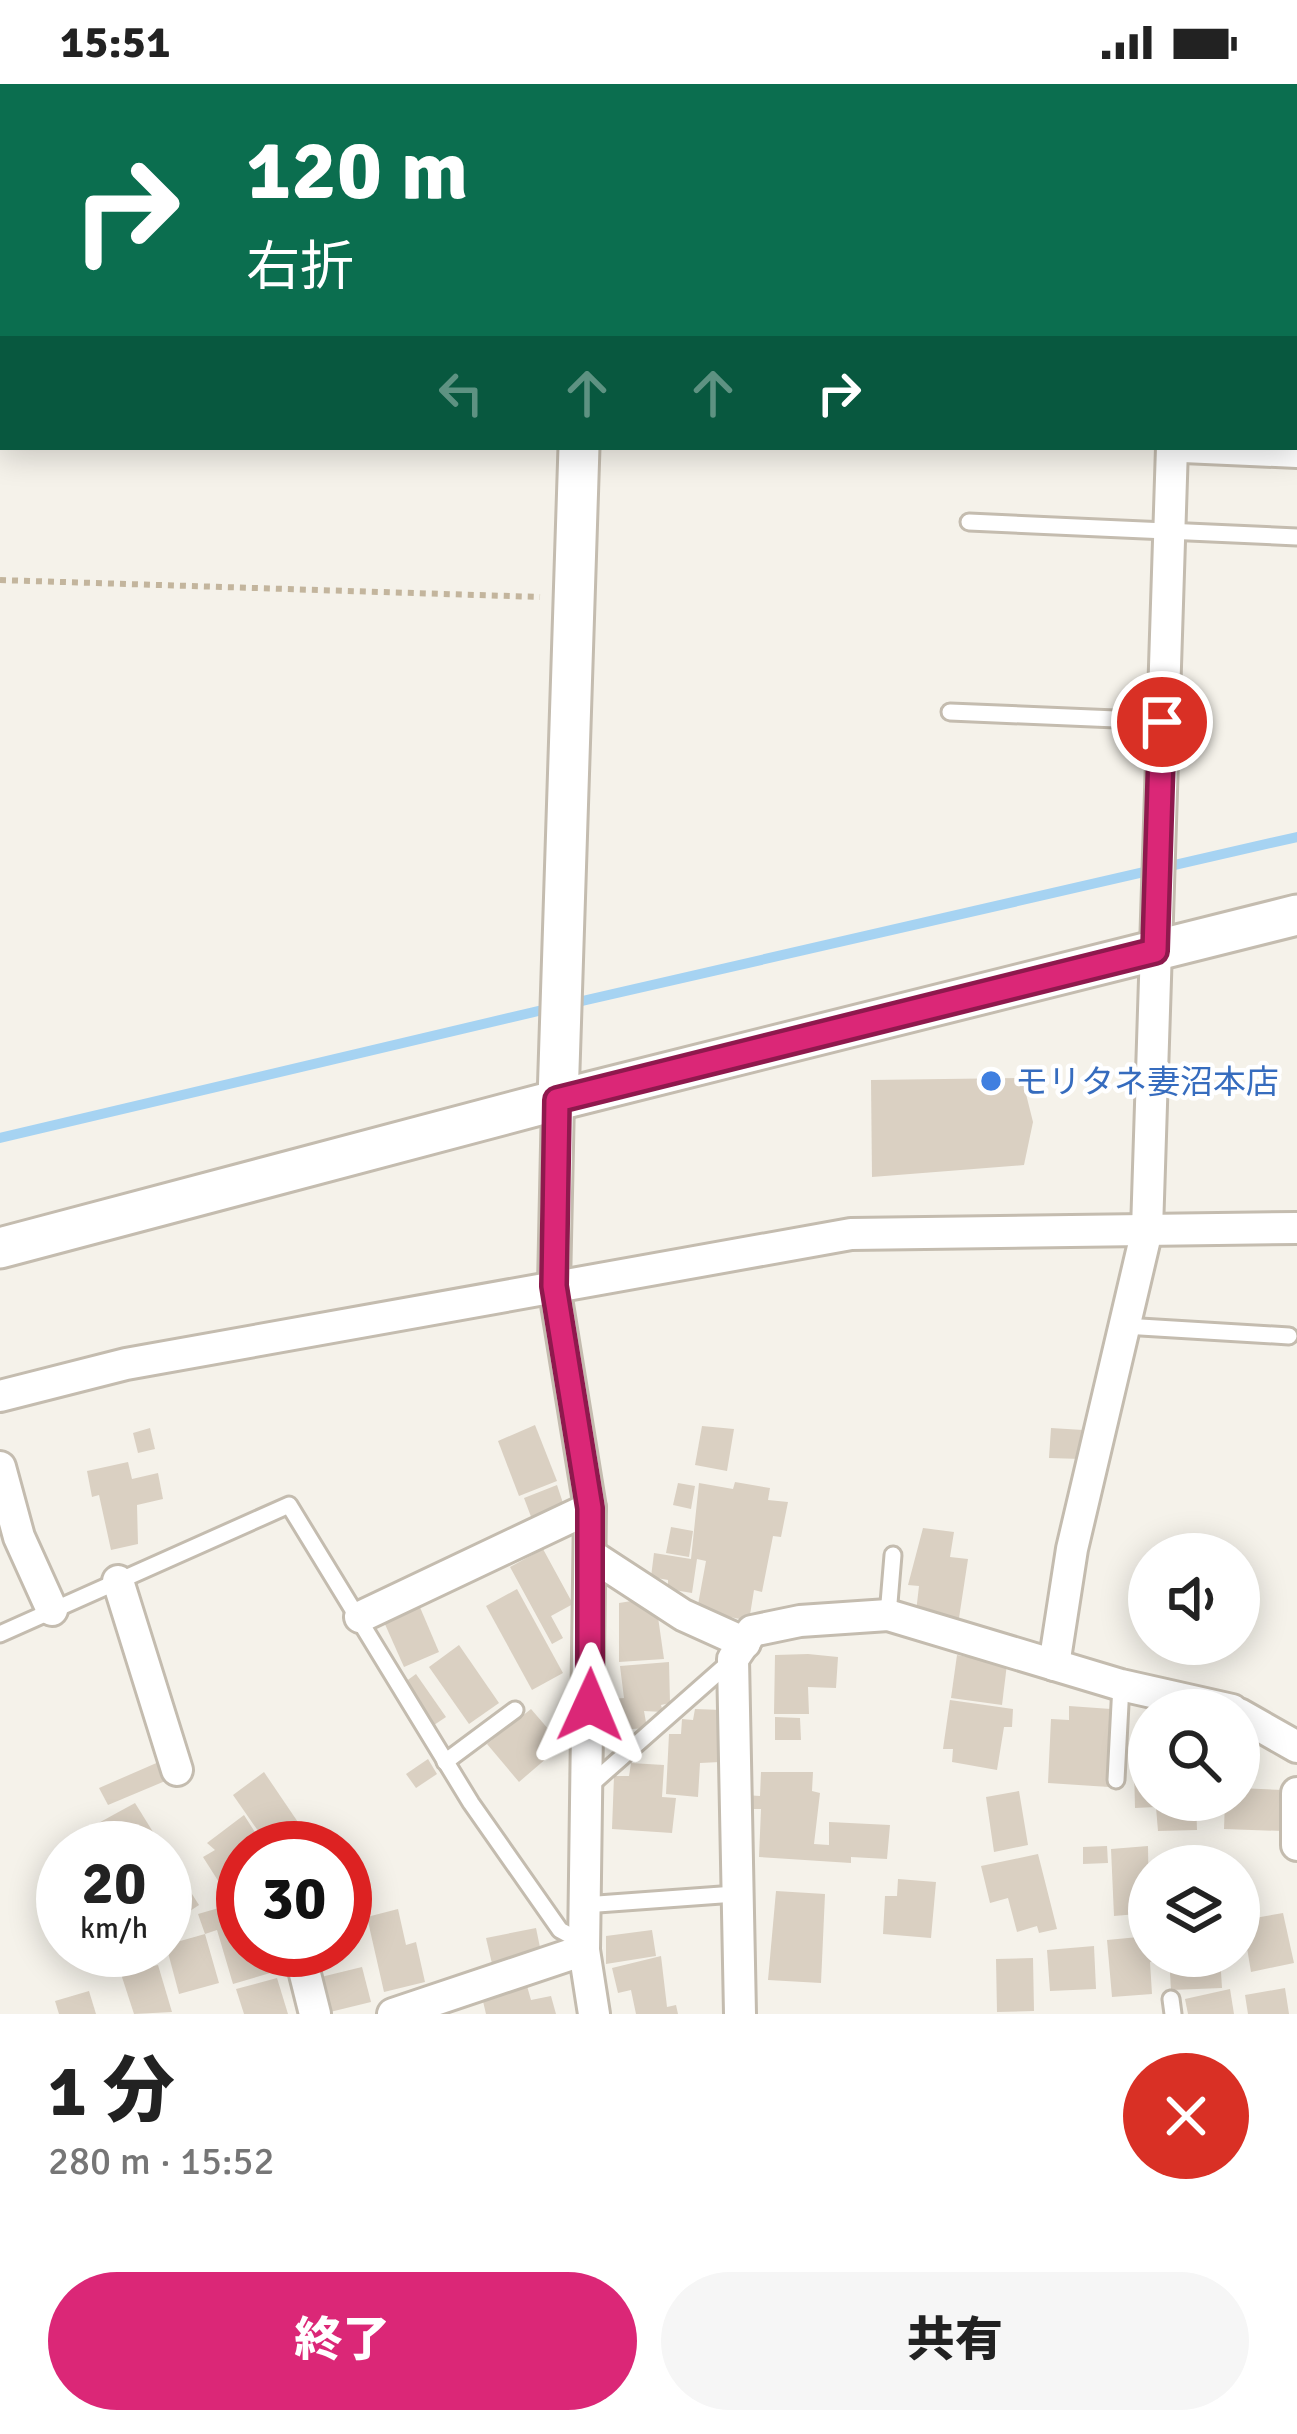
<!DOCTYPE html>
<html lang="ja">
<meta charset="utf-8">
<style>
body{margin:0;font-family:Signika,"Noto Sans JP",sans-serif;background:#f6f6f6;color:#222;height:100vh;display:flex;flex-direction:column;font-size:45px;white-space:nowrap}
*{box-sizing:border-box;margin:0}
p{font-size:39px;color:#767676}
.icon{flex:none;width:66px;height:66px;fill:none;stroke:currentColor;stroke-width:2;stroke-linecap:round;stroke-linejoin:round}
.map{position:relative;height:1930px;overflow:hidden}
.sheet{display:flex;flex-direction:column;background:#fff;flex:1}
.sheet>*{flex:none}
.hud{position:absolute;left:0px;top:0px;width:1299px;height:366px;box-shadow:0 6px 30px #0003;background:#0b6e4f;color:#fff;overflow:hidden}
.fabs{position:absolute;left:1128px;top:1449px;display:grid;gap:24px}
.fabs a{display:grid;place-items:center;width:132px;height:132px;border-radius:50%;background:#fff;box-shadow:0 6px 30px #0003;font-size:60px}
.speed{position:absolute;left:36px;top:1737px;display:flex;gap:24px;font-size:60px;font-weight:700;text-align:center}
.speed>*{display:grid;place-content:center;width:156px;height:156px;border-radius:50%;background:#fff;box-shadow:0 6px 30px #0003;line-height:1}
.speed small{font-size:30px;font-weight:400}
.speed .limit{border:18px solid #d22;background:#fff;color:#111}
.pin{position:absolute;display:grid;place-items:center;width:102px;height:102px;color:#fff;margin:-51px;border:6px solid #fff;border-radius:50%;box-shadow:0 3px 12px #0007}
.me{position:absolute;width:132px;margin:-66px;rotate:1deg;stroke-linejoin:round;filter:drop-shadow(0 0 9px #0008)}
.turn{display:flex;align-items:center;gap:42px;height:252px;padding:0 48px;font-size:54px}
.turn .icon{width:156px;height:156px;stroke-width:2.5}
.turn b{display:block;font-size:84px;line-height:102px}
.lanes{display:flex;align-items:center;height:114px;padding:0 48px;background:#0003;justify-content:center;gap:60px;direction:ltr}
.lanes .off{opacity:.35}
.round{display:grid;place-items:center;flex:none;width:126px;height:126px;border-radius:63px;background:#f6f6f6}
.overview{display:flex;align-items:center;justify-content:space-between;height:204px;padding:0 48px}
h1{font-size:72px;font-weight:800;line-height:90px}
.cta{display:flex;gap:24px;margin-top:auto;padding:24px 48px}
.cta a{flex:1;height:138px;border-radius:72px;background:#db2777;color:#fff;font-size:48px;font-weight:800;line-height:138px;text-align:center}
.cta a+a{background:#f6f6f6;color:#222}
.status{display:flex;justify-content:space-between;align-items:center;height:84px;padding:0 60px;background:#fff;direction:ltr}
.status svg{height:33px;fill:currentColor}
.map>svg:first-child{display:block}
</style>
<div class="status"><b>15:51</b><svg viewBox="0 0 49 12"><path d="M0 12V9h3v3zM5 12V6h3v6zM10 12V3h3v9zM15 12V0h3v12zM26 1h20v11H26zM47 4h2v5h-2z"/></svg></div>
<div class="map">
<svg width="1297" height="1930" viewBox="0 0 1297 1930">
<rect width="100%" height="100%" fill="#f5f2ea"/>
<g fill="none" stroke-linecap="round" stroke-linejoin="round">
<!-- stream -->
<g stroke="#a6d3f2" stroke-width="10">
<path d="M569 920 1297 753"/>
<path d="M0 1054 551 924"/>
</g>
</g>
<!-- building -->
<g fill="#dad0c2">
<path d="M1022 994 1033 1038 1024 1081 872 1093 871 996Z"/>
<path d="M535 1341 557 1397 519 1412 498 1357Z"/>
<path d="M702 1342 734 1345 727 1387 695 1381Z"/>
<path d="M150 1344 155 1365 138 1369 133 1349Z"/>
<path d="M1051 1344 1083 1346 1081 1375 1049 1374Z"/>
<path d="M128 1378 132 1395 158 1389 163 1415 137 1421 138 1460 111 1466 99 1411 92 1413 87 1387Z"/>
<path d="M735 1398 770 1404 768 1416 788 1418 781 1453 773 1452 762 1508 754 1506 749 1537 697 1526 706 1477 697 1475 692 1509 668 1505V1496L651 1493 654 1469 691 1475 699 1399 733 1405Z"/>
<path d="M678 1399 695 1402 691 1425 673 1421Z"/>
<path d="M557 1401 565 1425 533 1438 524 1414Z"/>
<path d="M671 1443 693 1447 689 1473 666 1469Z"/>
<path d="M923 1444 954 1448 950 1473 968 1475 959 1534 916 1528 919 1502 908 1501Z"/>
<path d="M543 1465 573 1520 551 1532 563 1554 552 1560 510 1483Z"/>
<path d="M517 1505 563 1589 532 1606 486 1522Z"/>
<path d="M644 1515 646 1528 657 1526 664 1575 619 1578V1519Z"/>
<path d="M419 1521 439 1568 404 1583 384 1538Z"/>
<path d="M459 1561 499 1619 469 1640 429 1583Z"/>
<path d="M808 1570 838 1573 836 1604 808 1603 809 1630H774L775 1571Z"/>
<path d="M957 1571 1007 1580 1002 1621 951 1614Z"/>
<path d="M669 1578 670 1619 661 1621 663 1628 644 1627 647 1644 618 1646 613 1615 624 1614 620 1582Z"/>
<path d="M416 1590 446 1633 434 1641 405 1598Z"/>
<path d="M950 1616 1013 1625 1012 1643H1004L997 1686 952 1678 953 1665H943Z"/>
<path d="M1069 1622 1111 1625 1109 1703 1048 1699 1051 1635 1069 1636Z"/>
<path d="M531 1625 562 1661 519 1698 487 1660Z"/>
<path d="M695 1625 722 1626 720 1678 700 1679 698 1713 666 1710 669 1650H681L682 1635 693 1636Z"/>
<path d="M775 1633 800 1634 801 1656H775Z"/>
<path d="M428 1675 437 1690 416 1704 406 1690Z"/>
<path d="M161 1677 170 1695 108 1721 99 1704Z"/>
<path d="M631 1679 664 1681 662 1713 676 1714 672 1749 612 1745 614 1692H629Z"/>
<path d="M1149 1683V1716H1196L1197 1746 1158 1747 1156 1723 1135 1724 1134 1684Z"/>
<path d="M264 1688 304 1747 279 1764H270L233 1711Z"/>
<path d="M761 1688H813L812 1707 820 1709 814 1760 829 1761V1738L890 1741 887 1775 851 1773V1779L759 1773 761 1725H746L745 1711 760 1712Z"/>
<path d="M1239 1704 1283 1706V1747L1224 1745 1225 1716H1239Z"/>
<path d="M1019 1707 1028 1761 994 1768 986 1713Z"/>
<path d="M135 1719 163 1764H105L93 1742Z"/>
<path d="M244 1731 265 1764H243V1788L222 1803 203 1773 215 1766 207 1759Z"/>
<path d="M1107 1762 1108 1779 1083 1780V1763Z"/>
<path d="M1148 1762 1149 1829 1114 1832 1111 1765Z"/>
<path d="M165 1768 199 1821 169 1841 165 1835Z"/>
<path d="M1038 1770 1057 1845 1039 1849 1037 1842 1017 1848 1008 1814 990 1819 981 1782Z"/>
<path d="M898 1795 936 1798 931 1854 883 1850 885 1812H897Z"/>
<path d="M776 1807 825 1810 821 1899 768 1896Z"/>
<path d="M1239 1816H1248L1249 1835 1283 1829 1294 1879 1251 1888Z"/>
<path d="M243 1817V1866H270L277 1887 233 1900 217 1846 205 1850 198 1830Z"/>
<path d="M398 1825 406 1861 416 1858 425 1898 384 1908 367 1833Z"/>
<path d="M536 1844 542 1873 493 1884 486 1854Z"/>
<path d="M652 1846 656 1872 606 1880V1852Z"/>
<path d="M205 1850 219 1899 179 1910 166 1861Z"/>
<path d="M1149 1852V1872L1161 1876 1150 1878 1152 1910 1112 1913 1107 1856Z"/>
<path d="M1094 1862 1096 1905 1050 1907 1047 1866Z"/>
<path d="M661 1872 667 1923 676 1921 678 1930H636L631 1906 618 1909 612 1884Z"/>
<path d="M1169 1872H1220L1222 1904 1171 1906Z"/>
<path d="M1033 1874 1034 1927 997 1928 996 1875Z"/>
<path d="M158 1881 172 1928 134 1930 121 1890Z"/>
<path d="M362 1883 371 1918 330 1928 321 1893Z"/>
<path d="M277 1894 288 1930H244L236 1905Z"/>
<path d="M527 1902 531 1916 551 1912 556 1930H486L482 1913Z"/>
<path d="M1285 1904 1289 1930H1248L1245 1911Z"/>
<path d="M1230 1905 1234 1930H1188L1185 1915Z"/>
<path d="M89 1907 96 1930H59L55 1917Z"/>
</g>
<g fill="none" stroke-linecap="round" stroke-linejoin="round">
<defs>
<g id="service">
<path d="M969 438 1297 453"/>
<path d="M950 628 1163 637"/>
<path d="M1124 1242 1289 1252"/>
<path d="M888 1531 893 1471"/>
<path d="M0 1550 289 1421 471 1719 560 1846 584 1859"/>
<path d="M445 1678 515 1626"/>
<path d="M1116 1696 1121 1601"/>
<path d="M588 1703 731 1577"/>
<path d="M584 1821 735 1810"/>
<path d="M1171 1915 1173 1930"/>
</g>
<g id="minor">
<path d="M880 0 881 3"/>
<path d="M1185 3V0"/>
<path d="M1183 363 1297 368"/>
<path d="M558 1016 554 1202 590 1424 584 1866 594 1930"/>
<path d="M0 1312 126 1280 851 1150 1297 1144"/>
<path d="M0 1383 19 1453 52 1526"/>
<path d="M591 1471 683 1531 745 1559"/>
<path d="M118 1497 177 1686"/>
<path d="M360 1533 590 1424"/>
<path d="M1054 1581 1072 1465 1147 1146 1172 363"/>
<path d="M1239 1630 1297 1663"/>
<path d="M1297 1709V1761"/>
<path d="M304 1886 315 1930"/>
<path d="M393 1930 584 1866"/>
<path d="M740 1930 733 1575 752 1547 800 1537 888 1531 1121 1601 1232 1626"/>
</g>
<g id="tertiary">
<path d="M591 3V0"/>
<path d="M558 1016 579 363"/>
<path d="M0 1164 558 1016 1297 831"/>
</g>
</defs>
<!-- service casing -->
<use href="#service" stroke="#c4bcaf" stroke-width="21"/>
<!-- minor casing -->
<use href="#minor" stroke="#c4bcaf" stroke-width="36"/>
<!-- tertiary casing -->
<use href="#tertiary" stroke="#c4bcaf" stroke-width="45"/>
<!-- path -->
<path stroke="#c3b59d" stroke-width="6" stroke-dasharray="6 6" stroke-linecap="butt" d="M0 496 540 513"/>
<!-- service -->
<use href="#service" stroke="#fff" stroke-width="15"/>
<!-- minor -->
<use href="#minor" stroke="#fff" stroke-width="30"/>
<!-- tertiary -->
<use href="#tertiary" stroke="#fff" stroke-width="39"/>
</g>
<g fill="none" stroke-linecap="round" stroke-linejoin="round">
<defs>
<path id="route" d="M590 1621V1424L554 1202 557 1016 1155 867 1162 638"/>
</defs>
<!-- route casing -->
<use href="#route" stroke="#8e194d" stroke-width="30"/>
<!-- route -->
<use href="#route" stroke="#db2777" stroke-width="21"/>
</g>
<!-- markers -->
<circle fill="#3f7fe0" stroke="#fff" stroke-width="4.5" cx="991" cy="997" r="12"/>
<g text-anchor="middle" stroke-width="9" stroke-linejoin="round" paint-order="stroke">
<!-- shop labels -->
<g font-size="33" fill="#366cbe" stroke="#fff" text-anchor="start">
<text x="1015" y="1009">モリタネ妻沼本店</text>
</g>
</g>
</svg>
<div class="fabs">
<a><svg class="icon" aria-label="sound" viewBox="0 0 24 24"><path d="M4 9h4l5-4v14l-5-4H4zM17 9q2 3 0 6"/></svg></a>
<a><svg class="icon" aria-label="search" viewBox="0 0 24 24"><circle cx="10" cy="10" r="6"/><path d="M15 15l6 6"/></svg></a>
<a><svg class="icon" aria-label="layers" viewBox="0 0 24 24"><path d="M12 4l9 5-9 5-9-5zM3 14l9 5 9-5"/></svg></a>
</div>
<div class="speed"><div>20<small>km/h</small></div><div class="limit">30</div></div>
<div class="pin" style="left:1162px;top:638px;background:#d93025"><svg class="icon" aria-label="arrive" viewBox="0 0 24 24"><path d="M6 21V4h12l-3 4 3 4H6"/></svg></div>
<svg class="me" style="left:590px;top:1621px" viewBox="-20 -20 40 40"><path d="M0-17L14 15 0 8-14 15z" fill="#db2777" stroke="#fff" stroke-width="4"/></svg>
<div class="hud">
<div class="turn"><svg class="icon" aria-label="right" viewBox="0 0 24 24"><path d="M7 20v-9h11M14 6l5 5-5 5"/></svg><div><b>120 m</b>右折</div></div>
<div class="lanes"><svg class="icon off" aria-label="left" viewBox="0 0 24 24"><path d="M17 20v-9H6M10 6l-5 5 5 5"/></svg><svg class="icon off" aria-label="ahead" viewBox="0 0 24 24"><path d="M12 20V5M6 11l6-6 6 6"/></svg><svg class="icon off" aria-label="ahead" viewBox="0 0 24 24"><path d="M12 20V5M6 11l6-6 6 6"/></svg><svg class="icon" aria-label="right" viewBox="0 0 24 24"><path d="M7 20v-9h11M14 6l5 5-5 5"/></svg></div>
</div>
</div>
<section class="sheet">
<div class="overview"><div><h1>1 分</h1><p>280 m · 15:52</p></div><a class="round" style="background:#d93025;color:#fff"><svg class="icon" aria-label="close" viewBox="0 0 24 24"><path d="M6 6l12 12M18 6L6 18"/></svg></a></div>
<div class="cta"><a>終了</a><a>共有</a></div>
</section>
